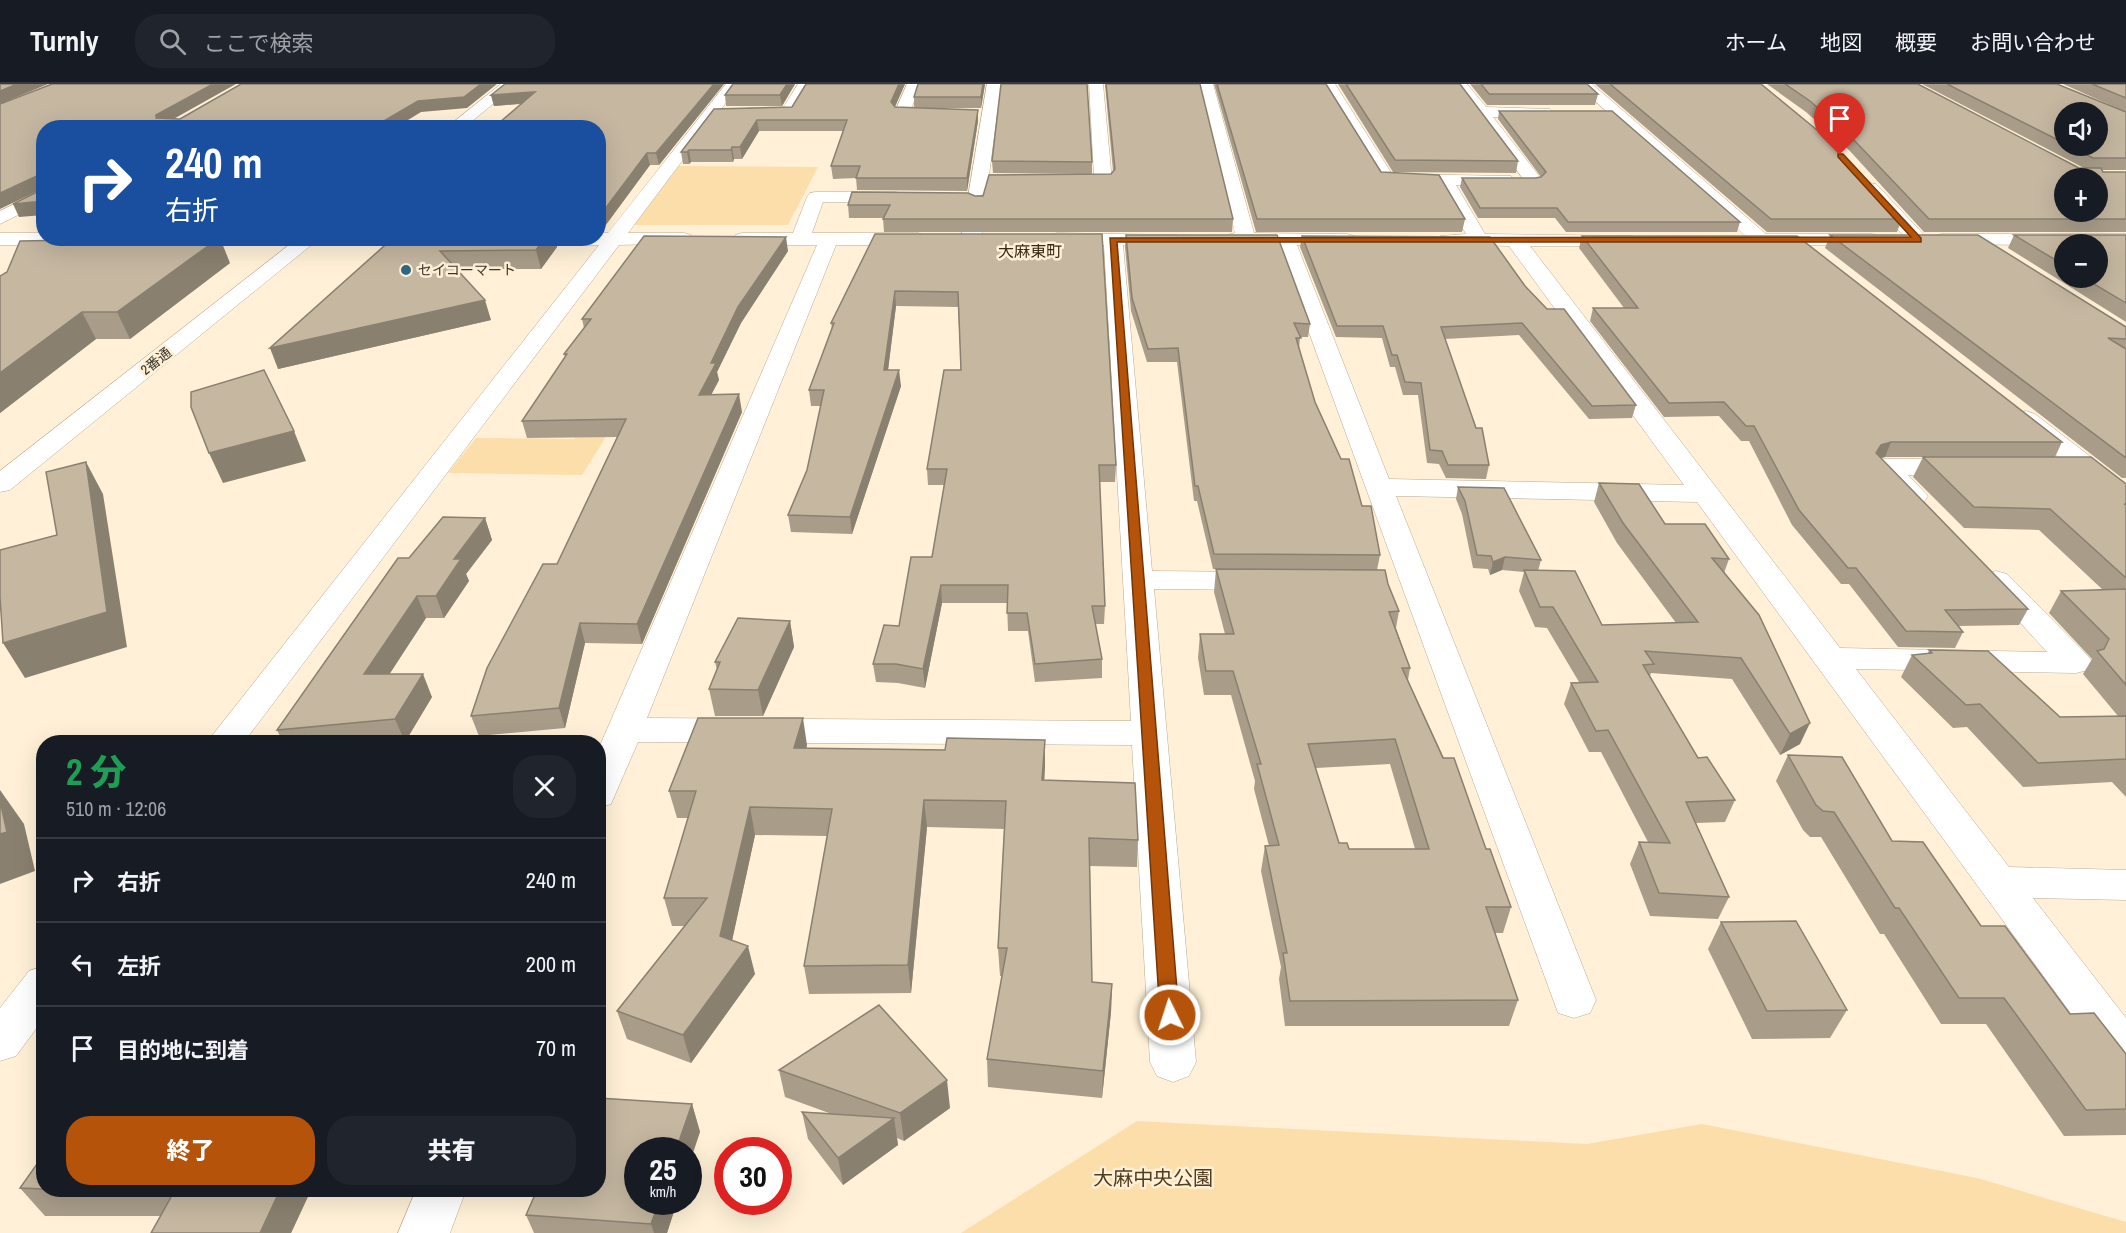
<!DOCTYPE html>
<html lang="ja">
<meta charset="utf-8">
<style>
body{margin:0;font-family:"Archivo Narrow","Noto Sans JP",sans-serif;background:#20242c;color:#f1f3f6;height:100vh;display:flex;flex-direction:column;font-size:22px;white-space:nowrap}
*{box-sizing:border-box;margin:0}
p{font-size:20px;color:#9ea1a6}
.icon{flex:none;width:33px;height:33px;fill:none;stroke:currentColor;stroke-width:2;stroke-linecap:round;stroke-linejoin:round}
.map{position:relative;flex:1;overflow:hidden}
.details{position:absolute;left:36px;top:651px;width:570px;height:462px;display:flex;flex-direction:column;background:#171b24;border-radius:24px;box-shadow:0 6px 24px #0002}
.details>*{flex:none}
.banner{position:absolute;left:36px;top:36px;width:570px;height:126px;border-radius:24px;box-shadow:0 6px 24px #0002;background:#1a4fa0;color:#fff;overflow:hidden}
.fabs{position:absolute;left:2054px;top:18px;display:grid;gap:12px}
.fabs a{display:grid;place-items:center;width:54px;height:54px;border-radius:50%;background:#171b24;box-shadow:0 6px 24px #0002;font-size:30px}
.speed{position:absolute;left:624px;top:1053px;display:flex;gap:12px;font-size:30px;font-weight:700;text-align:center}
.speed>*{display:grid;place-content:center;width:78px;height:78px;border-radius:50%;background:#171b24;box-shadow:0 6px 24px #0002;line-height:1}
.speed small{font-size:15px;font-weight:400}
.speed .limit{border:9px solid #d22;background:#fff;color:#111}
.pin{position:absolute;display:grid;place-items:center;width:51px;height:51px;color:#fff;margin:-62px -26px;border-radius:50% 50% 50% 0;rotate:-45deg;box-shadow:0 0 6px #0007}
.pin .icon{rotate:45deg}
.me{position:absolute;width:66px;margin:-33px;rotate:356deg;stroke-linejoin:round;filter:drop-shadow(0 0 4px #0008)}
.turn{display:flex;align-items:center;gap:21px;height:126px;padding:0 30px;font-size:27px}
.turn .icon{width:78px;height:78px;stroke-width:2.5}
.turn b{display:block;font-size:42px;line-height:51px}
.round{display:grid;place-items:center;flex:none;width:63px;height:63px;border-radius:24px;background:#20242c}
.head{display:flex;align-items:center;justify-content:space-between;height:102px;padding:0 30px}
h1{font-size:36px;font-weight:800;line-height:45px;color:#1e9e55}
.button{display:flex;gap:12px;margin-top:auto;padding:12px 30px}
.button a{flex:1;height:69px;border-radius:24px;background:#b45309;color:#fff;font-size:24px;font-weight:800;line-height:69px;text-align:center}
.button a+a{background:#20242c;color:#f1f3f6}
ul{padding:0;list-style:none}
li{display:flex;align-items:center;gap:18px;height:84px;padding:0 30px;border-top:2px solid #363941}
li div{flex:1}
li b{display:block;font-size:22px}
li em{font-style:normal}
header{display:flex;align-items:center;gap:36px;box-sizing:border-box;height:84px;padding:0 30px;background:#171b24;border-bottom:2px solid #363941}
header strong{font-size:28px}
nav{display:flex;gap:33px;margin-inline-start:auto;font-size:21px}
.search{width:420px;height:54px;background:#20242c;display:flex;align-items:center;gap:15px;box-sizing:border-box;padding:0 21px;border-radius:24px;color:#9ea1a6;font-size:22px}
.map>svg:first-child{display:block}
</style>
<header>
<strong>Turnly</strong>
<div class="search"><svg class="icon" aria-label="search" viewBox="0 0 24 24"><circle cx="10" cy="10" r="6"/><path d="M15 15l6 6"/></svg>ここで検索</div>
<nav><a>ホーム</a><a>地図</a><a>概要</a><a>お問い合わせ</a></nav>
</header>
<div class="map">
<svg width="2126" height="1149" viewBox="0 0 2126 1149">
<rect width="100%" height="100%" fill="#fff0d7"/>
<!-- green -->
<g fill="#fcdeaa">
<path d="M676 82 818 83 788 141H631Z"/>
<path d="M587 337H616L582 391 448 389 476 354 574 355Z"/>
<path d="M1137 1037 1587 1060 1702 1040 1977 1094 2126 1138V1149H961Z"/>
</g>
<g fill="none" stroke-linecap="round" stroke-linejoin="round">
<defs>
<g id="minor">
<path d="M726 0H740L628 149H684L691 151 694 155 691 159 619 161 244 658H207L599 161H511L504 159 502 154H598V149H608Z"/>
<path d="M798 0H812L793 32 749 34 741 29 749 24H783Z"/>
<path d="M907 0H921L911 25H940L948 30 945 33H897L894 30Z"/>
<path d="M987 0H1001L989 91 1094 92 1089 0H1103L1112 97 1109 101 1103 102 988 101 981 155 978 159H964L961 155Z"/>
<path d="M1199 0H1213L1254 149 1347 150 1354 152 1357 156 1354 160 1347 162 1297 161 1389 395 1684 401 1509 162 1440 160 1437 156 1440 152 1466 150 1438 101 1381 99 1321 0H1335L1392 90 1511 92 1514 96 1511 100 1505 101H1456L1485 150 1633 152 1636 156 1633 160 1626 162H1530L1840 564 2047 568 1981 496 1985 490 1996 487 2007 490 2088 572 2093 579 2088 586 2076 589 1856 585 2009 783 2126 786V816L2033 814 2126 934V989L2110 983 1697 418 1396 412 1596 916 1590 929 1574 934 1558 929 1277 161H1234L1227 159 1224 155 1227 151 1235 149Z"/>
<path d="M1453 0H1467L1486 23 1550 25 1553 28 1550 31 1545 33H1493L1539 92 1542 96 1539 100H1527Z"/>
<path d="M1576 0H1592L1766 150H1872L1879 152 1882 156 1879 160 1872 162 1749 160 1748 154Z"/>
<path d="M1870 99 1876 100 1925 152 1928 156 1925 160H1911L1864 108 1861 104 1864 100Z"/>
<path d="M44 106V118L0 140V127Z"/>
<path d="M816 108H895L901 109 904 113 901 117 895 118H823L812 149H918L925 151 928 155 925 159 918 161H836L647 634 1131 637 1104 161H1057L1050 159 1047 155 1050 151 1057 149 1177 151 1180 155 1177 159 1170 161H1123L1152 487 1259 488 1270 491 1274 497 1270 503 1259 506 1154 505 1196 978 1189 992 1173 998 1157 992 1150 978 1132 661 638 658 611 720 598 724V666L817 161H742L735 159 732 155 735 151 742 149H793L807 113 810 109Z"/>
<path d="M0 149H44V154L448 155 445 159 438 161H0Z"/>
<path d="M1942 150H2126V162L1935 160 1932 156 1935 152Z"/>
<path d="M2026 327 2035 330 2126 400V421L2116 419 2017 340 2013 335 2017 330Z"/>
<path d="M1885 375H1964L1973 377 1977 383 1973 389 1964 391H1908L1928 412 1924 418 1914 420 1904 418 1872 383 1876 377Z"/>
<path d="M44 882V934L16 972 0 977V924L29 887Z"/>
<path d="M416 1106H466L450 1149H398Z"/>
</g>
<g id="major">
<path d="M501 0H517L464 44H446Z"/>
<path d="M298 154H320L10 406 0 408V387Z"/>
</g>
</defs>
<!-- minor casing -->
<use href="#minor" stroke="#b9ab93" stroke-width="1"/>
<!-- major casing -->
<use href="#major" stroke="#b9ab93" stroke-width="1"/>
<!-- minor -->
<use href="#minor" fill="#fff" fill-rule="evenodd"/>
<!-- major -->
<use href="#major" fill="#fff" fill-rule="evenodd"/>
</g>
<!-- wall -->
<g fill="#a99d8a" fill-rule="evenodd">
<path d="M724 0 659 81H650L605 142H598V44L521 20 494 22 491 11Z"/>
<path d="M733 0H795L782 22H726L725 11Z"/>
<path d="M806 0H905L895 23 978 26V37L967 107 857 106 856 94 833 95 831 82 843 47H759L742 75H734L733 78H691L689 80H683L681 68 714 25 792 23Z"/>
<path d="M985 0 981 24H914V13Z"/>
<path d="M1105 0H1200L1233 135 1232 148H884L883 134H849L848 121 975 112 1111 90 1113 87Z"/>
<path d="M1214 0H1326L1381 88 1465 135 1462 148H1256Z"/>
<path d="M1338 0H1460L1518 77 1516 89 1393 88Z"/>
<path d="M1470 0H1587L1598 10 1595 21H1487Z"/>
<path d="M1595 0H1761L1902 135 1897 148H1767Z"/>
<path d="M1767 0H1918L2079 84H2084L1922 0H2057L2126 28V86H2102L2103 88H2126V148H1924L1849 66 1806 28ZM2064 28 2097 62H2064Z"/>
<path d="M2063 0H2126V28Z"/>
<path d="M1499 27 1740 138 1737 148H1566L1555 134H1478L1460 103 1462 94H1535L1541 93 1498 35Z"/>
<path d="M992 77 1092 78V90L993 89Z"/>
<path d="M875 150H1102L1116 381 1115 398H1099L1105 522 1104 540H1095L1102 575V594L1035 598 1028 547H1008L1007 519H942L925 604 898 599 876 598 873 580 899 542 932 473 944 401H928L927 385 961 286 958 223 896 222 888 286 901 302 852 450 791 448 788 431 807 386 821 322H811L809 306 832 245 831 239Z"/>
<path d="M1126 151 1310 240 1308 253H1300L1299 265 1315 318 1362 422 1380 471 1377 486 1388 500 1399 527 1396 544 1410 584 1408 596 1486 765 1511 823 1503 849H1495L1518 916 1509 942H1285L1279 895 1281 883 1261 787 1265 762H1269L1254 705 1255 697 1231 611H1204L1198 574 1200 550H1225L1214 508 1216 485H1213L1197 417H1194L1177 278H1147L1131 227 1125 163ZM1390 680 1415 765H1349L1339 759 1316 684Z"/>
<path d="M1830 151 2126 243V394H2122L1825 164Z"/>
<path d="M2014 151H2126V238L2008 164ZM2064 160 2097 194H2064Z"/>
<path d="M1302 152 1525 202 1636 321 1632 334 1589 335 1519 251 1445 255 1489 381 1486 395 1446 394 1439 380 1427 379 1418 311H1403L1395 283H1390L1382 254 1336 253 1300 163Z"/>
<path d="M1582 152 2062 358 2055 373H1885L1881 374 2028 525 2019 541 1959 542 1963 548 1955 564 1898 563 1849 500H1841L1792 441 1749 357H1741L1719 332 1664 333 1590 237 1593 224H1624L1579 164Z"/>
<path d="M393 154H555L557 163 541 185H457L491 236 278 285Z"/>
<path d="M788 167 741 239 717 288 719 296 711 311 742 328 642 560 585 559 565 644 479 652 471 632 557 480 617 353 527 354 522 337 565 273 564 270 584 244 582 235Z"/>
<path d="M230 179 130 255H96L0 329V192Z"/>
<path d="M1923 373 2126 400V713L2112 698 2023 703 1967 643 1953 644 1901 593 1912 571 1928 569 1929 566 2060 633 2118 632 2083 590 2092 575 2049 529 2061 507 2103 506 2039 446 1964 444 1913 393Z"/>
<path d="M1599 399 1665 440 1729 475 1724 489 1800 660 1780 671 1732 595 1651 589 1650 592 1698 674 1735 716 1725 738 1696 739 1729 813 1718 835 1650 832 1630 780 1639 758H1648L1601 668H1589L1564 620 1571 599 1579 598 1547 544 1535 543 1519 507 1524 488 1502 486 1490 491 1488 485 1473 484 1462 430 1456 415 1458 403 1541 476 1538 487 1602 541 1676 539 1617 459 1594 418Z"/>
<path d="M485 434 492 456 466 490 469 497 444 534H426L389 590 432 613 405 658H283L277 646 409 474Z"/>
<path d="M790 537 794 563 763 632H715L709 605 717 586 715 578Z"/>
<path d="M1045 656 1044 696 1138 756 1137 783 1090 782 1092 898 1112 900 1111 928 1102 1014 988 1003 987 975 1002 892H1000L998 864 1004 745 927 743 911 909 809 910 804 882 827 752 755 751 732 856 755 890 691 979 627 955 617 927 685 842H672L664 814 688 734H677L669 707 807 661 806 665 945 666Z"/>
<path d="M1788 671 1892 757 1981 842 2070 930 2126 970V1051L2064 1052 1986 940H1941L1884 850H1880L1821 753H1810L1803 746 1776 697Z"/>
<path d="M1721 838 1847 926 1830 954 1752 955 1708 865Z"/>
<path d="M779 986 950 1024 904 1057 897 1054 898 1061 843 1101 808 1055 802 1028 829 1029 785 1013Z"/>
<path d="M692 1020 700 1048 638 1118H677L667 1149H534L526 1131Z"/>
<path d="M44 1070V1106H311L291 1149 160 1132H45L20 1104Z"/>
</g>
<!-- shaded-wall -->
<g fill="#8a8070">
<path d="M17 0H48L0 20V7Z"/>
<path d="M213 0H236L161 42 156 34V31Z"/>
<path d="M481 0H497L467 24 421 28 395 44H372L418 17Z"/>
<path d="M714 0H724L659 81 656 69Z"/>
<path d="M787 0H795L782 22 780 11Z"/>
<path d="M899 0H905L892 29 891 18Z"/>
<path d="M983 0H985L981 24V13Z"/>
<path d="M535 8 538 18 494 22 491 11Z"/>
<path d="M978 26V37L967 107V94Z"/>
<path d="M757 36 759 47 742 75 740 63Z"/>
<path d="M732 63 734 75 733 78 731 66Z"/>
<path d="M689 66 691 78 689 80 687 68Z"/>
<path d="M647 69 650 81 605 142 602 129Z"/>
<path d="M39 91 44 104 0 125V109Z"/>
<path d="M44 117V131L19 133 13 120Z"/>
<path d="M786 153 788 167 741 239 717 288 719 296 702 328 699 311 711 279 738 223Z"/>
<path d="M219 154H220L230 179 130 255 117 228Z"/>
<path d="M545 154H555L557 163 541 185 536 166Z"/>
<path d="M895 207 896 222 886 302 884 286Z"/>
<path d="M485 216 491 236 278 285 270 264Z"/>
<path d="M82 228 96 255 0 329V289Z"/>
<path d="M899 286 901 302 852 450 850 433Z"/>
<path d="M739 310 742 328 642 560 637 540Z"/>
<path d="M294 347 306 377 223 399 209 369Z"/>
<path d="M1891 358 1885 373 1874 376 1876 369 1881 361Z"/>
<path d="M86 378 103 410 127 563 25 594 3 559 107 528Z"/>
<path d="M485 434 492 456 466 490 469 497 444 534 436 512 454 475Z"/>
<path d="M1505 473 1502 486 1490 491 1493 478Z"/>
<path d="M941 501 942 519 925 604 923 585Z"/>
<path d="M417 512 426 534 374 614 364 590Z"/>
<path d="M790 537 794 563 763 632 758 606Z"/>
<path d="M580 539 585 559 565 644 559 624Z"/>
<path d="M423 590 432 613 405 658 395 635Z"/>
<path d="M803 634 807 661 799 692 794 664Z"/>
<path d="M1810 639 1800 660 1780 671 1790 650Z"/>
<path d="M1045 656V683L1043 723 1042 696Z"/>
<path d="M0 706 24 740 35 787 0 800Z"/>
<path d="M924 716 927 743 911 909 908 881Z"/>
<path d="M750 723 755 751 727 880 720 852Z"/>
<path d="M748 862 755 890 691 979 683 951Z"/>
<path d="M1112 900 1111 928 1102 1014 1103 987Z"/>
<path d="M947 996 950 1024 904 1057 900 1029Z"/>
<path d="M692 1020 700 1048 688 1084V1066H676Z"/>
<path d="M894 1034 898 1061 843 1101 838 1074Z"/>
<path d="M280 1106H311L291 1149H260Z"/>
<path d="M659 1118H677L667 1149H654L651 1140Z"/>
</g>
<!-- building -->
<g fill="#c5b7a0" stroke="#8a8070" stroke-width="1.5" fill-rule="evenodd">
<path d="M0 0H17L0 7Z"/>
<path d="M52 0H213L156 31V34L180 35 241 0H481L464 13 418 17 372 44H44V117L13 120 39 107V91L0 109V20Z"/>
<path d="M505 0H714L656 69H647L602 129H598V44H493L535 8 491 11Z"/>
<path d="M733 0H787L780 11H725Z"/>
<path d="M806 0H899L891 18 895 23 978 26 967 94H856L860 82H831L847 36H757L740 63H732L731 66H689L687 68H681L714 25 792 23Z"/>
<path d="M918 0H983L981 13H914Z"/>
<path d="M1001 0H1087L1092 78 992 77Z"/>
<path d="M1106 0H1200L1233 135H883L890 121H848L852 108 968 109 975 112H983L989 91 1111 90 1115 85Z"/>
<path d="M1217 0H1326L1381 88 1439 91 1465 135H1257Z"/>
<path d="M1346 0H1460L1518 77 1395 76Z"/>
<path d="M1481 0H1587L1598 10H1489Z"/>
<path d="M1610 0H1761L1817 46 1902 135H1771Z"/>
<path d="M1785 0H1918L2079 84H2101L2103 88H2126V135H1929L1853 55 1810 17ZM2064 94H2097V128H2064Z"/>
<path d="M1947 0H2057L2126 28V74H2093L2069 62H2097V28H2064V59Z"/>
<path d="M2092 0H2126V14Z"/>
<path d="M1499 27H1612L1740 138H1568L1557 124H1480L1462 94H1535L1541 93 1546 88Z"/>
<path d="M875 150H1102L1116 381H1099L1105 522H1092L1102 575 1035 580 1027 529H1007L1008 501H941L923 585 896 580H873L884 541 899 542 911 473H932L947 385H927L944 286H961L958 208 895 207 884 286H899L850 433 788 431 807 386 824 306H809L834 239H831Z"/>
<path d="M1126 151H1277L1310 240 1294 239 1301 254H1296L1315 318 1341 375H1349L1362 422H1371L1380 471 1214 470 1198 402H1195L1178 264 1148 265 1132 214Z"/>
<path d="M1830 151H1978L2126 243V255L2108 254 2126 265V374Z"/>
<path d="M2014 151H2126V219L2084 194H2097V160H2064V181Z"/>
<path d="M644 152 786 153 738 223 711 279H716L699 311 739 310 637 540 580 539 559 624 471 632 487 584 543 480H557L626 335 522 337 567 270H564L591 235H582Z"/>
<path d="M1302 152 1490 153 1525 202 1547 225H1564L1636 321 1592 322 1522 239 1441 243 1476 344H1482L1489 381H1448L1442 367 1430 366 1421 299 1405 298 1397 271H1392L1383 242H1337Z"/>
<path d="M1582 152H1797L2062 358H1891L1881 361 1876 369 2028 525 1945 526 1963 548 1906 547 1856 484H1848L1799 426 1754 342H1746L1724 318 1669 319 1593 224H1638Z"/>
<path d="M188 154H219L117 228H82L0 289V192L7 188 20 157Z"/>
<path d="M393 154H545L536 166 440 167 485 216 270 264Z"/>
<path d="M264 286 294 347 209 369 191 323V308Z"/>
<path d="M1923 373H2091L2126 400V420H2124L2126 421V494L2050 425 1974 423Z"/>
<path d="M86 378 107 528 3 559 0 513V466L57 451 46 388Z"/>
<path d="M1599 399 1639 400 1665 440H1705L1729 475 1712 474 1759 531 1810 639 1790 650 1741 574 1645 567 1654 580 1643 581 1698 674 1707 673 1735 716 1686 718 1729 813 1659 809 1639 758 1670 759 1608 646 1596 647 1571 599 1598 598 1553 523H1540L1524 486 1575 487 1602 541 1698 538 1623 439Z"/>
<path d="M1458 403 1504 404 1541 476 1505 473 1493 478 1491 472 1477 471 1465 417Z"/>
<path d="M443 433 485 434 454 475H461L436 512H417L364 590H423L395 635 277 646 398 474H409Z"/>
<path d="M1216 485 1385 486 1388 500 1399 527 1389 528 1410 584H1402L1443 674H1454L1486 765H1490L1511 823H1486L1518 916 1290 917 1283 869H1287L1265 762 1279 761 1257 680H1261L1233 587H1206L1200 550H1234ZM1395 655 1429 765H1349L1347 759H1339L1308 660Z"/>
<path d="M2126 505V601L2097 567 2104 565 2109 555 2061 507Z"/>
<path d="M738 534 790 537 758 606 709 605 720 578H715Z"/>
<path d="M1929 566 1988 567 2060 633 2126 632V675L2038 679 1980 620 1966 621 1912 571 1932 569Z"/>
<path d="M698 634H803L794 664 945 666 947 654 1045 656 1042 696 1135 699 1138 756 1089 754 1092 898 1112 900 1103 987 987 975 1007 864H998L1006 717 924 716 908 881 804 882 832 725 750 723 720 852 748 862 683 951 617 927 707 814H664L696 707H669Z"/>
<path d="M1788 671 1842 673 1892 757 1923 758 1981 842H2005L2070 930 2094 929 2126 970V1025L2086 1026 2004 914H1959L1899 824H1895L1834 728 1823 727 1816 721Z"/>
<path d="M0 717 7 748 0 750Z"/>
<path d="M1796 837 1847 926 1767 927 1721 838Z"/>
<path d="M879 921 947 996 900 1029 779 986Z"/>
<path d="M598 1014 692 1020 676 1066H638V1118H659L651 1140 526 1131 537 1106H598Z"/>
<path d="M802 1028 894 1034 838 1074Z"/>
<path d="M44 1070V1105L20 1104Z"/>
<path d="M175 1106H280L260 1149H151Z"/>
</g>
<!-- route -->
<path fill="#b45309" stroke="#753606" stroke-width="1.5" d="M1838 70H1843L1921 154V158H1117L1179 931 1176 936 1170 939 1163 936 1160 931 1110 154 1911 153 1838 73Z"/>
<!-- markers -->
<circle fill="#306882" stroke="#fff0d7" stroke-width="2" cx="406" cy="186" r="6"/>
<g text-anchor="middle" stroke-width="5" stroke-linejoin="round" paint-order="stroke">
<!-- far-poi labels -->
<g font-size="14" fill="#3d372e" stroke="#fff0d7" text-anchor="start">
<text x="418" y="191">セイコーマート</text>
</g>
<!-- far-street labels -->
<g font-size="14" fill="#3d372e" stroke="#fff0d7">
<text transform="translate(156 277) rotate(-38)" y="5">2番通</text>
</g>
<!-- far-quarter labels -->
<g font-size="16" fill="#372b17" stroke="#fff0d7">
<text x="1030" y="173">大麻東町</text>
</g>
<!-- near-park labels -->
<g font-size="20" fill="#4f3d1d" stroke="#fff0d7">
<text x="1153" y="1101">大麻中央公園</text>
</g>
</g>
</svg>
<div class="fabs">
<a><svg class="icon" aria-label="sound" viewBox="0 0 24 24"><path d="M4 9h4l5-4v14l-5-4H4zM17 9q2 3 0 6"/></svg></a>
<a>+</a>
<a>−</a>
</div>
<div class="speed"><div>25<small>km/h</small></div><div class="limit">30</div></div>
<div class="pin" style="left:1840px;top:71px;background:#d93025"><svg class="icon" aria-label="arrive" viewBox="0 0 24 24"><path d="M6 21V4h12l-3 4 3 4H6"/></svg></div>
<svg class="me" style="left:1170px;top:931px" viewBox="-20 -20 40 40"><circle r="17" fill="#b45309" stroke="#fff" stroke-width="3"/><path d="M0-11L8 9 0 5-8 9z" fill="#fff"/></svg>
<div class="banner">
<div class="turn"><svg class="icon" aria-label="right" viewBox="0 0 24 24"><path d="M7 20v-9h11M14 6l5 5-5 5"/></svg><div><b>240 m</b>右折</div></div>
</div>
<section class="details">
<div class="head"><div><h1>2 分</h1><p>510 m · 12:06</p></div><a class="round"><svg class="icon" aria-label="close" viewBox="0 0 24 24"><path d="M6 6l12 12M18 6L6 18"/></svg></a></div>
<ul>
<li><svg class="icon" aria-label="right" viewBox="0 0 24 24"><path d="M7 20v-9h11M14 6l5 5-5 5"/></svg><div><b>右折</b></div><em>240 m</em></li>
<li><svg class="icon" aria-label="left" viewBox="0 0 24 24"><path d="M17 20v-9H6M10 6l-5 5 5 5"/></svg><div><b>左折</b></div><em>200 m</em></li>
<li><svg class="icon" aria-label="arrive" viewBox="0 0 24 24"><path d="M6 21V4h12l-3 4 3 4H6"/></svg><div><b>目的地に到着</b></div><em>70 m</em></li>
</ul>
<div class="button"><a>終了</a><a>共有</a></div>
</section>
</div>
